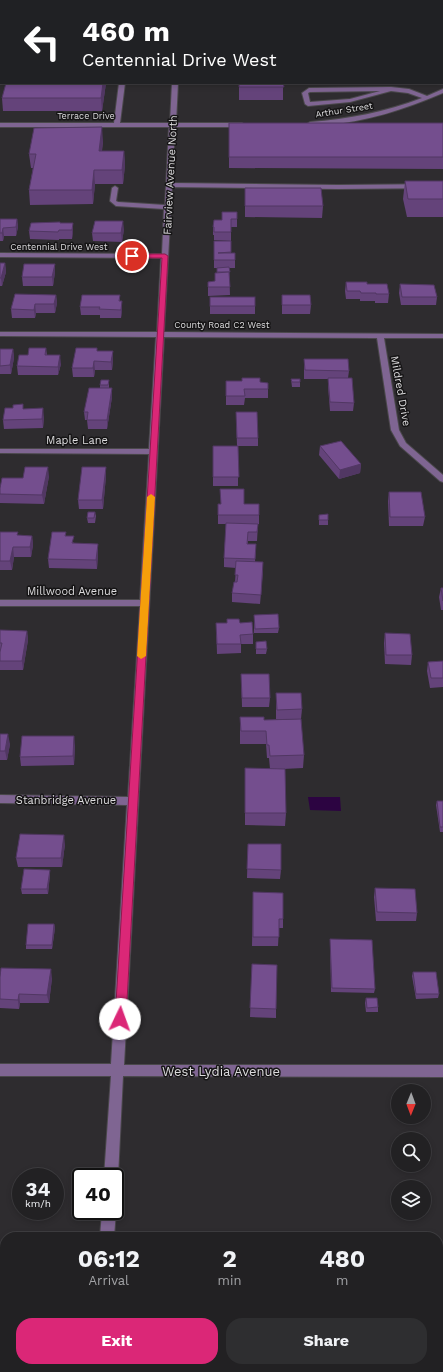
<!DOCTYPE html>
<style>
body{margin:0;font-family:"Work Sans",sans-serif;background:#2e2e30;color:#f1f3f6;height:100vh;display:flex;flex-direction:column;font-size:15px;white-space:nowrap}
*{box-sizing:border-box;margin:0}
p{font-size:13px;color:#a2a3a6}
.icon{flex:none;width:22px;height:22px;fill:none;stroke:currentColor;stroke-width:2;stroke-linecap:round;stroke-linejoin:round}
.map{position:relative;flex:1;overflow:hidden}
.side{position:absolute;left:0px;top:1232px;width:443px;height:140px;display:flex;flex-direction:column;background:#222123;border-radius:16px 16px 0 0;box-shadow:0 2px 6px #0003,0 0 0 1px #3f3e41}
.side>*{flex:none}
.hud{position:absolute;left:0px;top:0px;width:443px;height:84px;box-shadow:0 2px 6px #0003,0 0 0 1px #3f3e41;background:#202124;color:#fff;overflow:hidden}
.needle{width:26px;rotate:181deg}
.fabs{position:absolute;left:391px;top:1084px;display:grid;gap:8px}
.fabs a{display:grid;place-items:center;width:40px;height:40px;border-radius:50%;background:#222123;box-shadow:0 2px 6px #0003,0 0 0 1px #3f3e41;font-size:20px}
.speed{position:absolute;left:12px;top:1168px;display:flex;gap:8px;font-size:20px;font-weight:700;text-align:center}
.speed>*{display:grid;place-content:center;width:52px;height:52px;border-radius:50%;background:#222123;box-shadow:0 2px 6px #0003,0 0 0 1px #3f3e41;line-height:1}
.speed small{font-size:10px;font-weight:400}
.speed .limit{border:2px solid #111;border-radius:6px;background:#fff;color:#111}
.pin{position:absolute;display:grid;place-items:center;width:34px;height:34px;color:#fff;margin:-17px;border:2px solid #fff;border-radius:50%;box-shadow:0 1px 4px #0007}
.me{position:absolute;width:44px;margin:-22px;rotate:3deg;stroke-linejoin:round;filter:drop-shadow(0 0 3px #0008)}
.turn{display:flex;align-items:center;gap:14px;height:84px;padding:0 16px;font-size:18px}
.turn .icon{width:52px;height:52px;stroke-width:2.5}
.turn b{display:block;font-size:28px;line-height:34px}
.eta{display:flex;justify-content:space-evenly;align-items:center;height:68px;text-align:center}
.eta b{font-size:24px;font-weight:700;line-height:28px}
.cta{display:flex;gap:8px;margin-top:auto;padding:8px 16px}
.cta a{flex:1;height:46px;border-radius:16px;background:#db2777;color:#fff;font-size:16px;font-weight:700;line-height:46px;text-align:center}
.cta a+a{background:#2e2e30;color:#f1f3f6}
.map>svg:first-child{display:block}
</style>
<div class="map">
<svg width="443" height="1372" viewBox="0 0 443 1372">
<rect width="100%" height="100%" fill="#2e2c2f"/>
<!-- water -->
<path fill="#2c0441" d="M308 797H340L341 811 310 810Z"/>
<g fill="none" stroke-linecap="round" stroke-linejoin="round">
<defs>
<g id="minor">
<rect x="178" y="0" width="6" height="1"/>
<rect x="326" y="0" width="6" height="1"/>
<rect x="362" y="0" width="6" height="1"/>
<rect x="442" y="22" width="1" height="4"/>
<rect x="0" y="31" width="1" height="4"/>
<path d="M119 83H125L120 123H170L172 83H178L176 123H242L245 125 242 127H175L172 183 338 185 443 184V188L338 189 172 187 164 332 443 334V338H384L399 430 406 443 443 475V482L440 481 400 446 391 430 377 338 164 337 124 1065H443V1077L123 1076 118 1177 115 1182V1177H104L111 1076H0V1064H111L127 805 0 803V795L128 797 140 606H0V600H140L149 454 0 453V449H149L156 337 0 336V332H157L161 258 0 257V253L162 254 164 209 116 206 110 201 112 188 115 186 118 188 116 201 118 202 165 205 169 127H0V123H114Z"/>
<path d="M391 87 409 89 427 96 443 89V93C406 109 366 122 325 125 319 125 311 127 307 124L310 122C349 119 385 112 422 98L408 93 391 91 350 102 308 106 305 104 302 93 309 88ZM380 91 350 99 310 102 308 93 310 92Z"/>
<path d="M115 1209 116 1211 114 1237H100L102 1211H115Z"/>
<rect x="93" y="1367" width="14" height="5"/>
</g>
</defs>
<!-- minor casing -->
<use href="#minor" stroke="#4a484b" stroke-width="2"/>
<!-- minor -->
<use href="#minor" fill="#7f6592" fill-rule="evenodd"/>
</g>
<!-- wall -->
<g fill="#64437a">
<rect x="21" y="0" width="135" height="1"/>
<rect x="217" y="0" width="40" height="1"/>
<path d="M415 0H443V22H442V1H416Z"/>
<path d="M106 83 102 111H3L2 98Z"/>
<rect x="239" y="83" width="44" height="17"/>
<path d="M229 123H443V169L229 168Z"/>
<path d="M103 141 102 151H124L125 165 123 184H95L93 204 30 205 29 190 33 168H31L29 154Z"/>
<path d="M405 181H443V217H407L403 199Z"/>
<path d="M245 188 323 206 322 218 245 217Z"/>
<path d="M237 212V227H231V241L214 240V235H213V227L222 220Z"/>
<path d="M0 219H17L18 227 16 236H4L3 241H0Z"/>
<path d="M60 222V223H73V231L72 239H59V240L30 239 29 231Z"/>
<path d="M124 229 122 242 93 241 92 233Z"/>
<path d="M231 241V253H235V268H229L230 295 208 296V282L215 281 217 273V268H214V260Z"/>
<path d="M0 263H5L6 272 2 286H0Z"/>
<path d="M55 264V272L53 286H23L22 277Z"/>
<path d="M346 282 367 284 389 294 388 303H375V301H360V299H346L345 291Z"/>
<path d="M400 284 437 297 436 305H401L399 293Z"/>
<path d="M56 295 57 303 55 313H36L35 318H12L11 309Z"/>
<path d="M120 295V301L122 310 121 318H100V315H81L80 307Z"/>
<path d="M282 295 311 305 310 314H282Z"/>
<path d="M210 297 255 306V314H210Z"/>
<path d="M46 348 47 355 61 364 58 375H18L17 366 28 355Z"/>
<path d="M0 349H13L14 358 11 374H0Z"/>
<path d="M97 351 113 360 112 370H95L94 377H73L72 368Z"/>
<path d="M304 359 349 371 348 378 354 403 353 411H330L328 386V379H304Z"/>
<path d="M291 379 300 382V387H292Z"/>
<path d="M109 380V388H112V397L107 429H88L87 420H85L84 412 100 388V385Z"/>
<path d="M226 381 260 382 268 389V398H245L244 405H226Z"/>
<path d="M24 409 44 417 43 428 4 429 3 420Z"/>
<path d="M236 412 258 438V446H238V486H213V446H237Z"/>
<path d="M320 446 361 464 360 473 339 479 319 455Z"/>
<path d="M106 467V476L103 509H79L78 500Z"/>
<path d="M49 476 44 504 0 503V488L23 478Z"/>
<path d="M389 492 425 517 423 526H389L388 501Z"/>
<path d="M218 504H244L259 515V524H244H258L257 541H248V544H256L255 562 263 571 260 604 232 602V593L235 582 236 568 224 567V558L226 524H218Z"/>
<path d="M95 512 96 516 95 523H88L87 518Z"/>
<path d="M319 515 328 520V525H319Z"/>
<path d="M0 532 18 535 32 536 33 545 31 557H14L12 570H0Z"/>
<path d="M66 532V536L74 543 98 544V553L97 569 49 568 48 559Z"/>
<path d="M441 588H443V610H441L439 597Z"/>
<path d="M254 615 279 628 278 633H254Z"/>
<path d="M216 623H240L253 634V644H241V653L217 654Z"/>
<path d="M0 630 27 631 28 640 23 670H0Z"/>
<path d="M385 633 412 655 411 665 385 664 384 643Z"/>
<path d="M256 642 267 649 266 654H256Z"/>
<path d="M443 661V687L430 688 427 671 428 662Z"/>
<path d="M241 674 270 698 269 707H242Z"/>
<path d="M276 693 302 709 301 719H276Z"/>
<path d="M240 717 264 720 304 755 303 768 283 769 286 813 285 826 245 825V768L270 769 269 758H267L266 744H240Z"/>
<path d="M0 734 10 744 7 760H0Z"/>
<path d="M75 745 74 765 21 766 20 757Z"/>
<path d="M437 801H443V832H440L436 805Z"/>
<path d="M65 844 62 867H18L16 858Z"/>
<path d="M248 844 281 870 280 879 247 878Z"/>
<path d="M50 874 48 894H22L21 889Z"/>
<path d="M375 888 417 913 416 921H376L374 897Z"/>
<path d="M253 892 283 919V928H279L278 946H252Z"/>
<path d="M54 924 55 928 52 949H26V945Z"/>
<path d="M330 939 375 989 374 993 331 992 330 944Z"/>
<path d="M252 964 276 1009V1018L250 1017Z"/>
<path d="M413 972 439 994 438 998 416 999 412 976Z"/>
<path d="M0 977 52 978 49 1003H20L19 1009 0 1008Z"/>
<path d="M366 998 378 1007V1012H366L365 1003Z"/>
</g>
<!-- shaded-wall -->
<g fill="#513763">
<path d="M103 83H106L102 111 101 98Z"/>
<path d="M102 127 103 141 100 165 99 151Z"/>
<path d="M124 151 125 165 123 184 122 170Z"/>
<path d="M94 170 95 184 93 204 92 190Z"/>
<path d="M17 219 18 227 16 236V227Z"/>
<path d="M123 221 124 229 122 242 121 233Z"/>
<path d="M73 223V231L72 239V230Z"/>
<path d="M3 228 4 236 3 241 2 233Z"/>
<path d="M5 263 6 272 2 286 1 278Z"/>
<path d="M55 264V272L53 286 52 277Z"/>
<path d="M56 295 57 303 55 313 54 304Z"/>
<path d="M122 301V310L121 318V310Z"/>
<path d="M35 304 36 313 35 318 34 310Z"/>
<path d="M13 349 14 358 11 374 10 365Z"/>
<path d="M113 351V360L112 370 111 362Z"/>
<path d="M60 355 61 364 58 375V367Z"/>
<path d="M94 361 95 370 94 377 93 368Z"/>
<path d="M112 388V397L107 429V420Z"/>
<path d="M43 408 44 417 43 428 42 419Z"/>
<path d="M361 464 360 473 339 479 340 470Z"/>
<path d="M48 467 49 476 44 504 42 495Z"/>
<path d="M106 467V476L103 509 102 500Z"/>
<path d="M32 536 33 545 31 557 30 547Z"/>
<path d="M98 544V553L97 569 96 560Z"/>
<path d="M13 547 14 557 12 570 10 561Z"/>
<path d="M27 631 28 640 23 670 22 661Z"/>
<path d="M8 734 10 744 7 760 5 751Z"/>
<path d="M74 736 75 745 74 765 73 756Z"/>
<path d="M64 835 65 844 62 867 61 858Z"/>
<path d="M50 870V874L48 894 47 889Z"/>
<path d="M54 924 55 928 52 949V945Z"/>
<path d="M51 969 52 978 49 1003 47 995Z"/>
<path d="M19 994 20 1003 19 1009 18 1000Z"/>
</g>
<!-- building -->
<g fill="#744e8e" stroke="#513763">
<rect x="299" y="0" width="21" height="1"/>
<path d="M419 0H443V9H442V1H420Z"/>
<path d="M6 83H103L101 98H2Z"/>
<path d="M239 83H283L284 87H239Z"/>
<rect x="229" y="123" width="214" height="34"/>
<path d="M102 127 99 151H124L122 170H94L92 190H29L36 154H29L34 128Z"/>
<path d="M405 181H443V199H408Z"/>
<path d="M245 188H321L323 206H245Z"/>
<path d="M222 212H237V219H231V232H214V227H213L214 220H222Z"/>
<path d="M0 219H17L16 227 3 228 2 233H0Z"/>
<path d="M95 221H123L121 233H92Z"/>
<path d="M60 222V223H73L72 230H59L58 232 29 231 31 223Z"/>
<path d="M214 241H231V252L218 253H235V260H214Z"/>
<path d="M0 263H5L1 278H0Z"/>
<path d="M24 264H55L52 277H22Z"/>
<path d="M229 267 230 272H217V268Z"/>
<path d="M229 272 230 287H208V282L215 281V273Z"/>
<path d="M346 282H367V284H387L389 294H376V293H361L360 291H347Z"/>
<path d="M400 284 434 285 437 297H402Z"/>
<path d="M15 294 56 295 54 304H35L34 310 11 309Z"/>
<path d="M82 295H120L119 301H122L121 310 99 309 100 307H80Z"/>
<path d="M282 295H310L311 305H282Z"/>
<rect x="210" y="297" width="45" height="9"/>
<path d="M29 348H46L45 355H60L58 367 17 366 19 355H28Z"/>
<path d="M76 348H97V351H113L111 362 94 361 93 368H72Z"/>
<path d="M0 349H13L10 365 0 366Z"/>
<path d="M304 359H348L349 371 305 370Z"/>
<path d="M242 378H260V382L268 383V389H244L245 396H226V381H242Z"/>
<path d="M328 378H352L354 403 330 402Z"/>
<path d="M291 379H300V382H292Z"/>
<path d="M101 380H109L108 385H100Z"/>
<path d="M89 388H112L107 420H87L88 412H84Z"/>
<path d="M23 404V409L43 408 42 419 3 420 5 408H13V405Z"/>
<path d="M236 412H257L258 438H237Z"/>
<path d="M341 441 361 464 340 470 320 446Z"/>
<path d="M213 446H238L239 477H213Z"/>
<path d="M25 467H48L42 495 0 494V488L2 478H23Z"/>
<path d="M82 467H106L102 500H78Z"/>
<path d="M220 489H244V504H259V515H218V504H221Z"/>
<path d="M389 492H421L425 517H390Z"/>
<path d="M88 512H95L94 518H87Z"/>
<path d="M328 514V520H319V515Z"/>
<path d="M226 523 258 524 257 532H248L247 544H256L255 559 224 558Z"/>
<path d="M0 532H18L17 535 32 536 30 547H13L10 561H0Z"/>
<path d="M52 532H66L65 536H74L72 543 98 544 96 560 48 559Z"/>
<path d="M236 561 263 562 261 595 232 593 234 582H237L238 575H235Z"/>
<path d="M441 588H443V601Z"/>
<path d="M278 614 279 628 255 629 254 615Z"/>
<path d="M227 619H239L240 623 252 622 253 634 240 635 241 644H217L216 623H227Z"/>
<path d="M0 630 27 631 22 661H0V652L2 643H0Z"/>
<path d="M385 633 410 634 412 655H386Z"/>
<path d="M266 641 267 649H256V642Z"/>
<path d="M443 661V678H431L428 662Z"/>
<path d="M241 674H269L270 698H242Z"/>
<path d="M276 693H301L302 709 277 710Z"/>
<path d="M240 717H264V720L301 719 304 755 270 756 269 745H267L266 731H241Z"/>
<path d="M0 734H8L5 751H0Z"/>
<path d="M22 736H74L73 756 20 757Z"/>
<path d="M245 768 285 769 286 813H245Z"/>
<path d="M437 801H443V827H440Z"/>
<path d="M20 834 64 835 61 858H16Z"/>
<path d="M248 844H281V870L247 869Z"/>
<path d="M24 869 50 870 47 889H21Z"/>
<path d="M375 888 415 889 417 913 377 912Z"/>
<path d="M253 892 283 893V919H279V937H253Z"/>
<path d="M28 924H54L52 945H26Z"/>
<path d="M330 939 372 940 375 989 332 988Z"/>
<path d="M252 964 277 965 276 1009 250 1008Z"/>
<path d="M1 968 51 969 47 995 19 994 18 1000 0 999V977Z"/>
<path d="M413 972H436L439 994H416Z"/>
<path d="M366 998H377L378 1007 367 1008Z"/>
</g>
<!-- route -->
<path fill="#db2777" stroke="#8e194d" d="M165 254 168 256 126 1019 124 1023 120 1024 116 1023 115 1019 162 258H132L129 256 132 254Z"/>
<!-- slow -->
<path fill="#f59e0b" d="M151 494 155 497 146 656 141 659 137 656 147 497Z"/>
<g text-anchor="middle" stroke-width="3" stroke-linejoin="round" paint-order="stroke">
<!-- far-street labels -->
<g font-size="9" fill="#dcdbdd" stroke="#161516">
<text transform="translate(344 110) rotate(-9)" y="3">Arthur Street</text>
<text x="86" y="119">Terrace Drive</text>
<text x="59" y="250">Centennial Drive West</text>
<text x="222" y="328">County Road C2 West</text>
</g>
<!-- street labels -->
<g font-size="11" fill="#dcdbdd" stroke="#161516">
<text transform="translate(170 175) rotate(-87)" y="4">Fairview Avenue North</text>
<text transform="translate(401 391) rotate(80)" y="4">Mildred Drive</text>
<text x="77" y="444">Maple Lane</text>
<text x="72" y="595">Millwood Avenue</text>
<text x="66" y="804">Stanbridge Avenue</text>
</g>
<!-- near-street labels -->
<g font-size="13" fill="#dcdbdd" stroke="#161516">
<text x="221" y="1076">West Lydia Avenue</text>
</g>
</g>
</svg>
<div class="fabs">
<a><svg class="needle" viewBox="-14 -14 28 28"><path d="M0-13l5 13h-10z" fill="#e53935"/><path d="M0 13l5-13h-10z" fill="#a2a3a6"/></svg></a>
<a><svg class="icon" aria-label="search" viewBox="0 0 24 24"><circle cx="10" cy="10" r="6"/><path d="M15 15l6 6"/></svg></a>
<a><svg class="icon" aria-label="layers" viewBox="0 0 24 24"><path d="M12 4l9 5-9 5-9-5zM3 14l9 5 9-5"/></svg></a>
</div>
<div class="speed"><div>34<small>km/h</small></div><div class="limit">40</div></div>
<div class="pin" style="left:132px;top:256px;background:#d93025"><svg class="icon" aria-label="arrive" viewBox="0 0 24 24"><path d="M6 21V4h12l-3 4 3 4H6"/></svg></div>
<svg class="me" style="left:120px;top:1019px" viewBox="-20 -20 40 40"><circle r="19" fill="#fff"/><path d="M0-13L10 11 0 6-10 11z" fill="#db2777"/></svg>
<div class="hud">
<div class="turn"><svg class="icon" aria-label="left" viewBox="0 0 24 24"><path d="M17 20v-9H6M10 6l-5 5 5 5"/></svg><div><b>460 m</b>Centennial Drive West</div></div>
</div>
<section class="side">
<div class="eta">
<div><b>06:12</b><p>Arrival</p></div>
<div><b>2</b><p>min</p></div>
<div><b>480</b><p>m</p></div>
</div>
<div class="cta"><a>Exit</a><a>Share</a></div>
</section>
</div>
